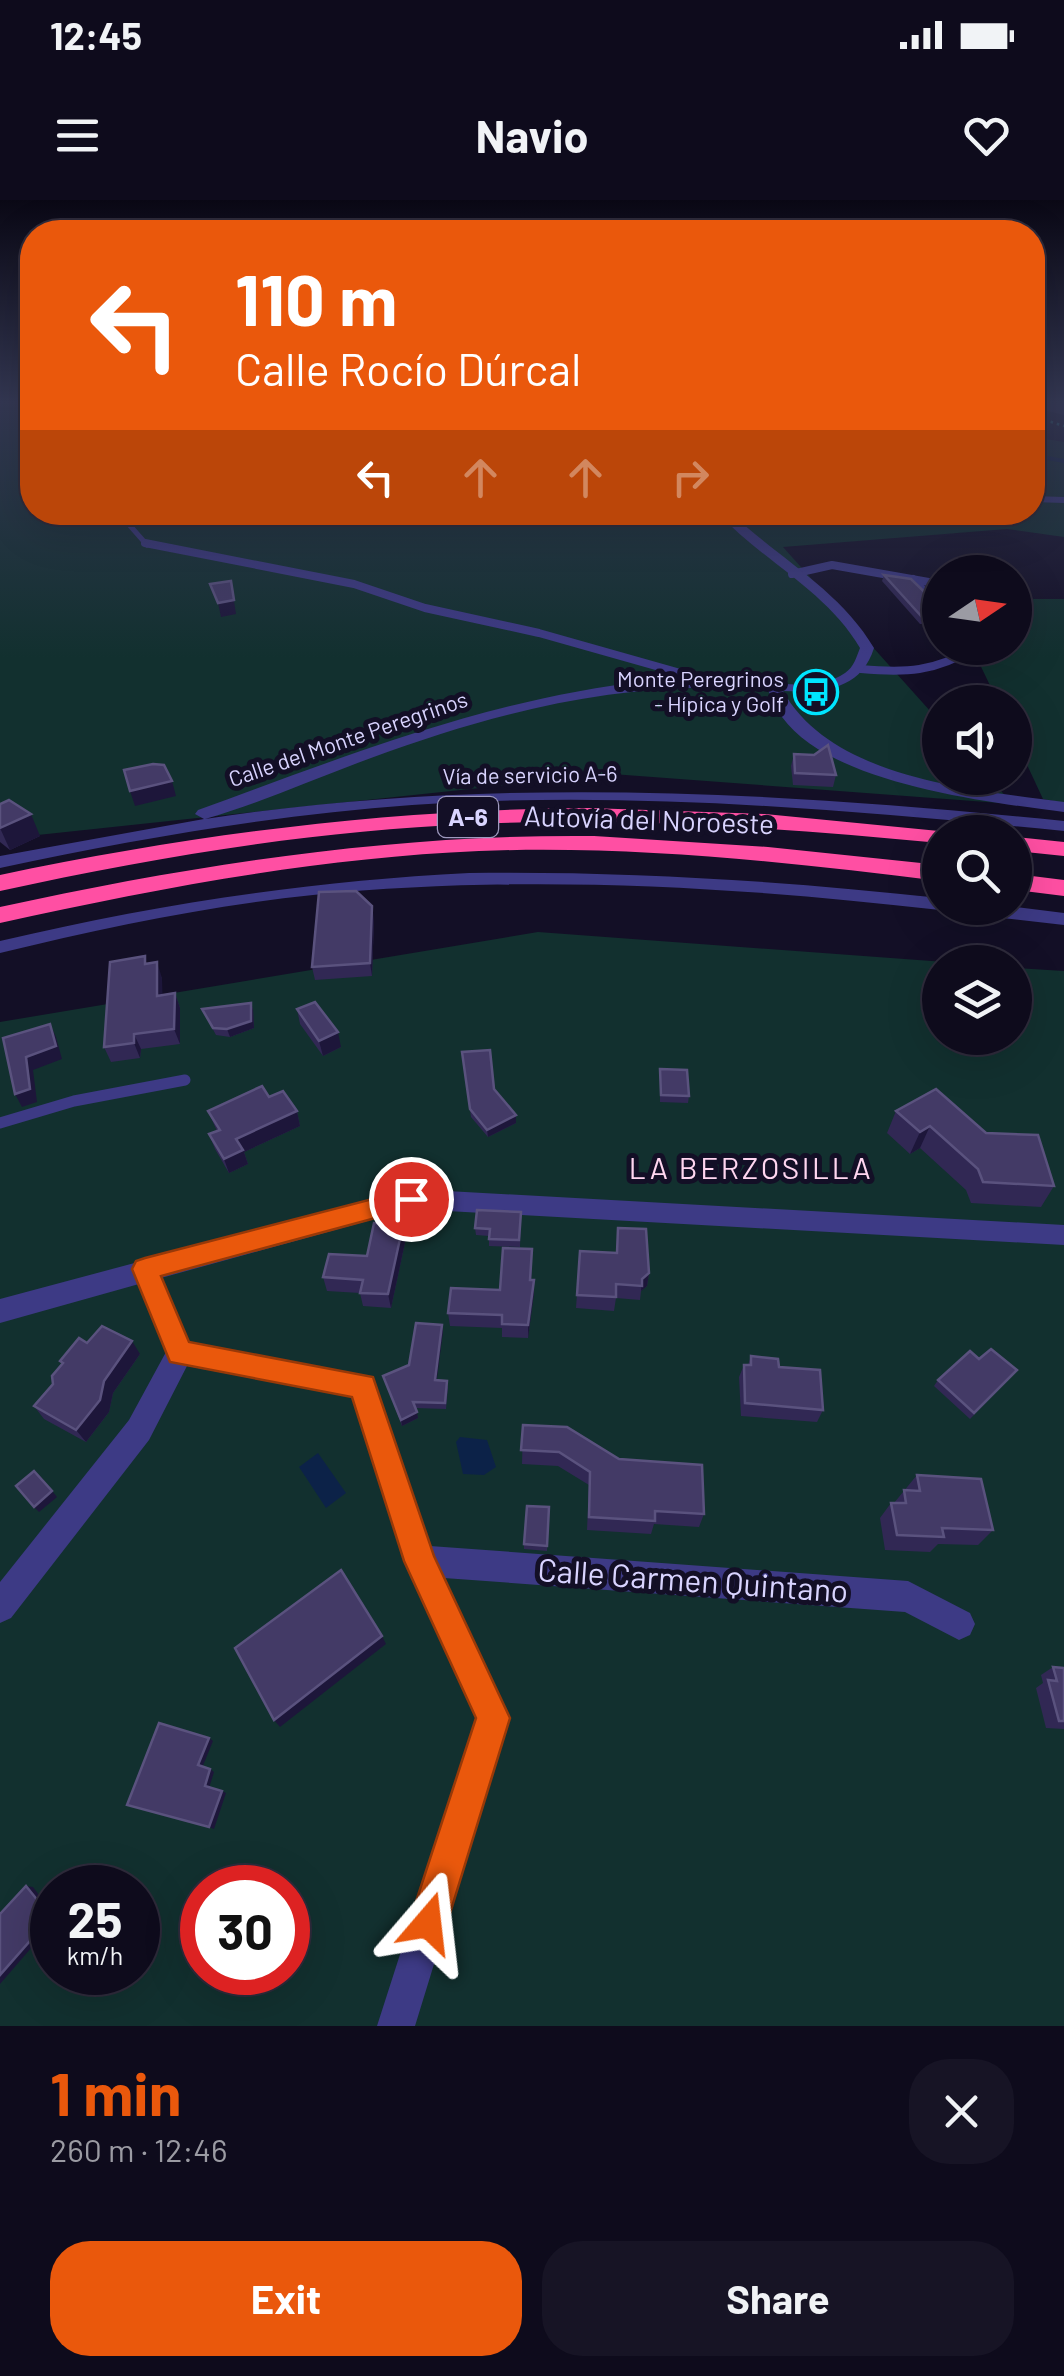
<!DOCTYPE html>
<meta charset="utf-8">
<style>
body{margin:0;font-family:Barlow,sans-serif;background:#171425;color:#f1f3f6;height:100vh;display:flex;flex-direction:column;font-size:38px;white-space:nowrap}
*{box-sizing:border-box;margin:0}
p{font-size:32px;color:#9b9ba3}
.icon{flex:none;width:55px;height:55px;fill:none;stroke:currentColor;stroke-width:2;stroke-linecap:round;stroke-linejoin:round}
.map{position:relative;height:1826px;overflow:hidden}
.panel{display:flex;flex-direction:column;background:#0e0b1c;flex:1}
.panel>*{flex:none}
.guide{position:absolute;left:20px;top:20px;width:1025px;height:305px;border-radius:40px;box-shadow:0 10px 40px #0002,0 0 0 2px #2e2b3b;background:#ea580c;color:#fff;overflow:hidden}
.needle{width:65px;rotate:77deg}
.tools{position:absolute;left:922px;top:355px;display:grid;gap:20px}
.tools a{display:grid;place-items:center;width:110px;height:110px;border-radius:50%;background:#0e0b1c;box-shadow:0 10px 40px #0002,0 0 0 2px #2e2b3b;font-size:50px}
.speed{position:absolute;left:30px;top:1665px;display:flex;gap:20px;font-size:50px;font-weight:700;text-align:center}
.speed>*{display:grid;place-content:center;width:130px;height:130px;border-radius:50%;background:#0e0b1c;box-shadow:0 10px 40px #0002,0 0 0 2px #2e2b3b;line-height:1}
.speed small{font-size:25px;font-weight:400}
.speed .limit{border:15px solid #d22;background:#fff;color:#111}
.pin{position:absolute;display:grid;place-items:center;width:85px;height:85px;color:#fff;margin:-42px;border:5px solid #fff;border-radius:50%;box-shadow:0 2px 10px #0007}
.me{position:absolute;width:110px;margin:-55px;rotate:17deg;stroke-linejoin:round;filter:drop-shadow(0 0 8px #0008)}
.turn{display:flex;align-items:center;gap:35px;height:210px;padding:0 50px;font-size:45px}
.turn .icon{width:130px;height:130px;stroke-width:2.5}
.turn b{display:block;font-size:70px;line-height:85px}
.lanes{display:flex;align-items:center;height:95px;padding:0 50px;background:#0003;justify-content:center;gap:50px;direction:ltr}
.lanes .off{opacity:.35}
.round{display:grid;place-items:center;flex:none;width:105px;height:105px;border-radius:40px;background:#171425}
.summary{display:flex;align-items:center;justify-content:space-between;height:170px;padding:0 50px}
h1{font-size:60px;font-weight:700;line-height:75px;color:#ea580c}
.button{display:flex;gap:20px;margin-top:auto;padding:20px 50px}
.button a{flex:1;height:115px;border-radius:40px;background:#ea580c;color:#fff;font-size:40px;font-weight:700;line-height:115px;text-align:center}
.button a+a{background:#171425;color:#f1f3f6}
.status{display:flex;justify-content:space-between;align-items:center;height:70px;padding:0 50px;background:#0e0b1c;direction:ltr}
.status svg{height:28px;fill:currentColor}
header{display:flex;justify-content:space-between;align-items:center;height:130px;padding:0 50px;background:#0e0b1c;font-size:45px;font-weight:700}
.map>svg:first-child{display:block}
</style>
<div class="status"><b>12:45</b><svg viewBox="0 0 49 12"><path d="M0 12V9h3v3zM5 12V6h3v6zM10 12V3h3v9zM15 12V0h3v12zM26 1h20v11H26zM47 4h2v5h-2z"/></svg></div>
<header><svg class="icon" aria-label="menu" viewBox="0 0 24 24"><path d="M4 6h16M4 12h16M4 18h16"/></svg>Navio<svg class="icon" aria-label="heart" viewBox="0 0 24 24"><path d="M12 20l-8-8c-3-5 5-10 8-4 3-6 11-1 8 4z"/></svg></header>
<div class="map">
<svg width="1064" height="1826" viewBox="0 0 1064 1826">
<rect width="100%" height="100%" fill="#130f26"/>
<!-- green -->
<g fill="#12302f" fill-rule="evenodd">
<path d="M0 203H32V312H1032L1033 237 1064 242V337L1007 329 783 347 940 522V578H989L1013 604 612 574 0 639Z"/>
<path d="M1015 399H1064V603L1043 599 1015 539V502H998L972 448H1015Z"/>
<path d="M538 732 945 762H940V838H1015V768L1064 771V1826H0V822ZM52 1688H138V1772H52ZM202 1688H288V1772H202Z"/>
</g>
<!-- water -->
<g fill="#0c2248">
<path d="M460 1237 487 1240 496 1267 484 1275 463 1274 456 1242Z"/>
<path d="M318 1253 346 1293 326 1308 299 1267Z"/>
</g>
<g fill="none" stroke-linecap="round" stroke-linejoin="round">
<!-- stream -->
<path stroke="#0c2248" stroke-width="4" d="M1032 255 1064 261"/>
<!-- path -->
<path stroke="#2fb8b0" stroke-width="2.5" stroke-dasharray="2.5 4" stroke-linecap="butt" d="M1032 216 1064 226"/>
<!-- lane-far2 -->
<path stroke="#3d3a85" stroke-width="5" d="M118 312 147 345"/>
<!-- lane-far1 -->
<g stroke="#3d3a85" stroke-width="8">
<path d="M145 343 354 384 425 408 539 433 684 474 696 481"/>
<path d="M792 374 832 365 940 384"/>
<path d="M913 379 940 409"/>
<path d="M861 469C905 473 935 472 974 448"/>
</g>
<!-- lane -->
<path stroke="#3d3a85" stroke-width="11" d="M0 923 74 901 185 880"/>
<!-- street -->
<g fill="#3d3a85" fill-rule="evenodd">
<path d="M1032 296 1064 297V303L1032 302Z"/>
<path d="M717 312H730C778 358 840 390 874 448 861 490 823 493 783 491 832 579 974 590 1064 602V612C987 602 830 584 782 517 777 509 772 499 768 490 631 478 498 511 371 558 316 578 261 603 205 619 492 575 777 592 1064 621V631C848 610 630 590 412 605 273 615 136 639 0 668V656L204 619 195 614 198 610C346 556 491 498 649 481 674 478 700 476 725 478 760 479 814 495 845 473 854 467 856 458 860 448 826 390 762 361 717 312Z"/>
<path d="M469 673C627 671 783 681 940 698V708H947L940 710C732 686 522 674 313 695 207 706 103 728 0 753V741C156 704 310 681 469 673Z"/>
<path d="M1015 707 1064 713V725L968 714 959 708Z"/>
<path d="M411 989 1064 1025V1045L411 1009 161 1078 189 1142 373 1177 430 1346 908 1381 970 1413 975 1424 970 1435 959 1440 905 1412 444 1378 510 1517 415 1826H377L476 1518 405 1361 353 1197 187 1166 149 1240 11 1418 0 1423V1382L129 1220 166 1152 139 1084 0 1123V1099Z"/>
</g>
<!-- highway -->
<g fill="#ff4fa3" fill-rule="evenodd">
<path d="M589 608 765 614 949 632H940V643C784 628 628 617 472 624 312 631 155 657 0 691V675C195 634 390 609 589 608Z"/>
<path d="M594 636 768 647 940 665V681C787 662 633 645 479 651 317 658 158 688 0 723V707C197 664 393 634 594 636Z"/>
<path d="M1015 637 1064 642V656L1015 651Z"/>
<path d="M1015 674 1064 680V696L1015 690Z"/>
</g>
</g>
<!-- wall -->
<g fill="#312854">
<path d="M1032 203H1064V215L1032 207Z"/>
<path d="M884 375 940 407V423L920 424 882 381Z"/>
<path d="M794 554 836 575 833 587 793 585 791 566Z"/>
<path d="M0 604 40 636 10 650 0 642Z"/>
<path d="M374 719 372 776 315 780 312 767Z"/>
<path d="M148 764 162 778V795L175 793 180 808V844L141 849 140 858 111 862 104 847Z"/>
<path d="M251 803 253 810 254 828 230 837 216 835 202 809Z"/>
<path d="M297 809 341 847 323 856 300 824Z"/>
<path d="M462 852 494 889 516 923 488 937 471 917Z"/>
<path d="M660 869 689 896 688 903 660 902Z"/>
<path d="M269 897 297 911 300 926 244 952 248 964 229 973 215 949 209 934 217 931 208 911Z"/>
<path d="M896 911 986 933 1054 986 1041 1007 971 1003 966 990 920 948 910 954 887 933Z"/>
<path d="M521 1012 520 1047 489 1046V1036L476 1035 475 1028Z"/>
<path d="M403 1025 406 1038 391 1108 363 1106 360 1093 327 1091 323 1077 367 1056Z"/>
<path d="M618 1028 649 1073 647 1086 641 1091 640 1100 616 1098 614 1111 576 1108 580 1051 616 1053Z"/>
<path d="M532 1063 531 1080 534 1093 528 1138 502 1137V1128L450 1126 448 1113 500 1090Z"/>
<path d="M443 1131 436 1180 448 1187 446 1209 415 1208 418 1218 402 1226 383 1176 409 1165Z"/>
<path d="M87 1143 140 1154 113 1193 109 1212 86 1242 44 1219 34 1206 53 1184 62 1164 60 1161Z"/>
<path d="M751 1156 779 1167 823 1210 817 1222 741 1216 739 1177 744 1165H748Z"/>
<path d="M979 1159 1012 1176 970 1219 934 1186 938 1180Z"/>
<path d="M523 1225 704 1314 699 1327 654 1324 651 1334 587 1330 589 1285 558 1266 522 1264Z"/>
<path d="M917 1275 993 1330 978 1345 938 1344 930 1352 885 1350 880 1318 891 1303H894Z"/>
<path d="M549 1307 547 1351 524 1349V1344Z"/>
<path d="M1053 1467 1064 1468V1529L1046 1528 1036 1488 1043 1483 1041 1475Z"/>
</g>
<!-- shaded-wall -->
<g fill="#1d163a">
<path d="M231 381 236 414 221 417 218 403Z"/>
<path d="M172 581 176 596 135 606 130 591Z"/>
<path d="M31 614 40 636 10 650 0 628Z"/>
<path d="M372 706 374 719 372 776 370 763Z"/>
<path d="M157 762 162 778 163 811 157 796Z"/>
<path d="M175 793 180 808V844L174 829Z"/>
<path d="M251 803 253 810 254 828 230 837 227 829Z"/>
<path d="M50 824 56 837 62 859 33 870 37 902 22 907 15 894 26 857Z"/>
<path d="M338 832 341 847 323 856 319 841Z"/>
<path d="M134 834 141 849 140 858 134 843Z"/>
<path d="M297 911 300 926 244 952 248 964 229 973 224 959 236 939Z"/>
<path d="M516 915V923L488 937 487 930Z"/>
<path d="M930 926 920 948 910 954 920 932Z"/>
<path d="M403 1025 406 1038 391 1108 388 1094Z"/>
<path d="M649 1073 647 1086 641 1091 642 1079Z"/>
<path d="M534 1080V1093L528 1138V1125Z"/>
<path d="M442 1125 443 1131 436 1187 435 1180Z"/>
<path d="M132 1141 140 1154 113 1193 109 1212 86 1242 76 1230 104 1181Z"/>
<path d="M417 1212 418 1218 402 1226 401 1220Z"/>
<path d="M40 1276 57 1297 39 1312 34 1307Z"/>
<path d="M382 1436 386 1444 280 1527 274 1520Z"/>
<path d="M209 1538 213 1541 202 1568 198 1565Z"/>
<path d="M210 1569 214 1572 209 1588 205 1586Z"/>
<path d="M222 1591 226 1593 214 1629 209 1627Z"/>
<path d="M26 1686 33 1687 52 1712V1724L0 1784V1775Z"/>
</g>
<!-- building -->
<g fill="#433a66" stroke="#5a527e" stroke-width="2.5">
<path d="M884 375 911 379 940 407V416L922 417Z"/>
<path d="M231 381 234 400 218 403 210 384Z"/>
<path d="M828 545 836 575 795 573 794 554 814 555Z"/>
<path d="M153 564 164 565 172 581 130 591 124 570Z"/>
<path d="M9 600 31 614 0 628V604Z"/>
<path d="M356 691 372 706 370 763 312 767 319 692Z"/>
<path d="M145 756V764L157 762V796L175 793 174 829 134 834V843L104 847 110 762Z"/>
<path d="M315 802 338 832 319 841 297 809Z"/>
<path d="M251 803V821L227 829 213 828 202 809Z"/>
<path d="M50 824 56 846 26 857 30 889 15 894 3 838Z"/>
<path d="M490 850 494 889 516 915 487 930 470 909 462 852Z"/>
<path d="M660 869 687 870 689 896 661 895Z"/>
<path d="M262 886 269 897 283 891 297 911 236 939 243 950 224 959 209 934 220 930 208 911Z"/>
<path d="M936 889 986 933 1038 935 1054 986 983 982 978 969 930 926 920 932 896 911Z"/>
<path d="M477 1010 521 1012 519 1040 489 1039 490 1029 475 1028Z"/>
<path d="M374 1023 403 1025 388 1094 360 1093 363 1080 323 1077 329 1054 367 1056Z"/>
<path d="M618 1028 646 1029 649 1073 642 1079V1086L616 1084V1097L577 1095 580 1051 617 1053Z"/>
<path d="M503 1048 532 1049 530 1080H534L528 1125 502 1124V1115L448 1113 451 1088 500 1090Z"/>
<path d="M416 1123 442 1125 435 1180 447 1181 445 1203 413 1202 417 1212 401 1220 383 1176 409 1165Z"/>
<path d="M102 1126 132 1141 104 1181 100 1200 76 1230 34 1206 53 1184 52 1176 63 1163 60 1161 79 1138 87 1143Z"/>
<path d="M991 1149 1017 1170 974 1213 938 1180 970 1151 979 1159Z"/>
<path d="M751 1156 778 1159 779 1167 820 1170 823 1210 745 1203 744 1165H751Z"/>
<path d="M523 1225 567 1227 619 1259 702 1265 704 1314 655 1311V1321L589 1317 590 1272 559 1252 521 1250Z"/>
<path d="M34 1271 52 1291 34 1307 16 1286Z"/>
<path d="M917 1275 981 1279 993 1330 942 1328 944 1337 897 1335 891 1303H906L904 1290 920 1291Z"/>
<path d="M527 1306 549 1307 547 1346 524 1344Z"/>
<path d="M341 1370 382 1436 274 1520 235 1448Z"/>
<path d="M1053 1467 1064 1468V1521H1059L1048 1480 1057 1481Z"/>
<path d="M159 1523 209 1538 198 1565 210 1569 205 1586 222 1591 209 1627 127 1605Z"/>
<path d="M26 1686 51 1717 0 1775V1714Z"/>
</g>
<!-- sky -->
<linearGradient id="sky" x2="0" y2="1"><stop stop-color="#0a0815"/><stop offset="0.44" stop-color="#333752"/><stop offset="1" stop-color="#333752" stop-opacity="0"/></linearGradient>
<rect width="1064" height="458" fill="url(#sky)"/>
<!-- route -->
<path fill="#ea580c" stroke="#983908" stroke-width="2.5" d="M411 989 420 992 423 999 420 1006 161 1076 189 1142 373 1177 434 1356 510 1518 447 1723 441 1736 428 1742 415 1736 409 1723 476 1518 404 1361 352 1197 170 1162 132 1069 136 1061 145 1058Z"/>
<!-- icons -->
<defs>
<symbol id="bus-ring" viewBox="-11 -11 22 22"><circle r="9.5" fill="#130f26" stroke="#00e5ff" stroke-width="1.5"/><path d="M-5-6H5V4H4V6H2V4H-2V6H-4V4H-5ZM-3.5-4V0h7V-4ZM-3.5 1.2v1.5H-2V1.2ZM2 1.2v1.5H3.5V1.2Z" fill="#00e5ff"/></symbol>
</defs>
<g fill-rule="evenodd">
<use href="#bus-ring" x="791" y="467" width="50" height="50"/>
</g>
<g text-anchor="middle" stroke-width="10" stroke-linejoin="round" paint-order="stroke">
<!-- far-poi labels -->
<g font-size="22" fill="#d9d4ff" stroke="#130f26" text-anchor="end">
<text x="784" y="487">Monte Peregrinos<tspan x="784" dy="25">- Hípica y Golf</tspan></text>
</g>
<!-- far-street labels -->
<g font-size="22" fill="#d9d4ff" stroke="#130f26">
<text transform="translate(348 539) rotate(-19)" y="8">Calle del Monte Peregrinos</text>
<text transform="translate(530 575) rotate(-1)" y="8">Vía de servicio A-6</text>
</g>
<!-- shield labels -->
<rect fill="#130f26" stroke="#9e99be" stroke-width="2.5" x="438" y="597" width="60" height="40" rx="8"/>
<g font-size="25" font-weight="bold" fill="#d9d4ff">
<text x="468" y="626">A-6</text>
</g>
<!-- street labels -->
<g font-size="28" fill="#d9d4ff" stroke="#130f26">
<text transform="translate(649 620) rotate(2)" y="10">Autovía del Noroeste</text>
</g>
<!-- neighbourhood labels -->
<g font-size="30" letter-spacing="2.5" fill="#ffd6f0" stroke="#130f26">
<text x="751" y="979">LA BERZOSILLA</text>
</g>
<!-- near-street labels -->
<g font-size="32" fill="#d9d4ff" stroke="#130f26">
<text transform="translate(693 1381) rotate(4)" y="11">Calle Carmen Quintano</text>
</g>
</g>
</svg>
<div class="tools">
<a><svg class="needle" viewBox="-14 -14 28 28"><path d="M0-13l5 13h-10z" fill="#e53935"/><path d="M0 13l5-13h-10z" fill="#9b9ba3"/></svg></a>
<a><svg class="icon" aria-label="sound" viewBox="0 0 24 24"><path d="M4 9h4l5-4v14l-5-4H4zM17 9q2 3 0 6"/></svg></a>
<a><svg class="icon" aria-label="search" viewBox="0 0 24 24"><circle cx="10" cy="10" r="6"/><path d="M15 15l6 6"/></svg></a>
<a><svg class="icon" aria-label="layers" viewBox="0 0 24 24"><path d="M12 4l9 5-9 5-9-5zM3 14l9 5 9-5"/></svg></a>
</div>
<div class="speed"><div>25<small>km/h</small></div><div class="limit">30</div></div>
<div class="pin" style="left:411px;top:999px;background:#d93025"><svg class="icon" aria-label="arrive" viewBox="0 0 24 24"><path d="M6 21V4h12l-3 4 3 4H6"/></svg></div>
<svg class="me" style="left:428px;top:1723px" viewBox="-20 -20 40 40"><path d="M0-17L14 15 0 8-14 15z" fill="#ea580c" stroke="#fff" stroke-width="4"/></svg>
<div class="guide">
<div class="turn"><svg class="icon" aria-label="left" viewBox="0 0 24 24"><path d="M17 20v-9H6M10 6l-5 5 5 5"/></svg><div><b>110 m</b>Calle Rocío Dúrcal</div></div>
<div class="lanes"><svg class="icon" aria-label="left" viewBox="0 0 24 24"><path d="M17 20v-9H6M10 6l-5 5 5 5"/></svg><svg class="icon off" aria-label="ahead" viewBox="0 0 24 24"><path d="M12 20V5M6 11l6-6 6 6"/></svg><svg class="icon off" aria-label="ahead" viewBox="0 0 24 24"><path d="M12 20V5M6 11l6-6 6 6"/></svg><svg class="icon off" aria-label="right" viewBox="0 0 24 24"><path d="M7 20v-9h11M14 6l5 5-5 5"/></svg></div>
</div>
</div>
<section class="panel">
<div class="summary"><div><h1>1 min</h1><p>260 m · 12:46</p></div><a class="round"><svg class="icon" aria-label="close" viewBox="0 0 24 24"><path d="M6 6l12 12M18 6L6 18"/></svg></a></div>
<div class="button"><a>Exit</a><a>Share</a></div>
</section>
